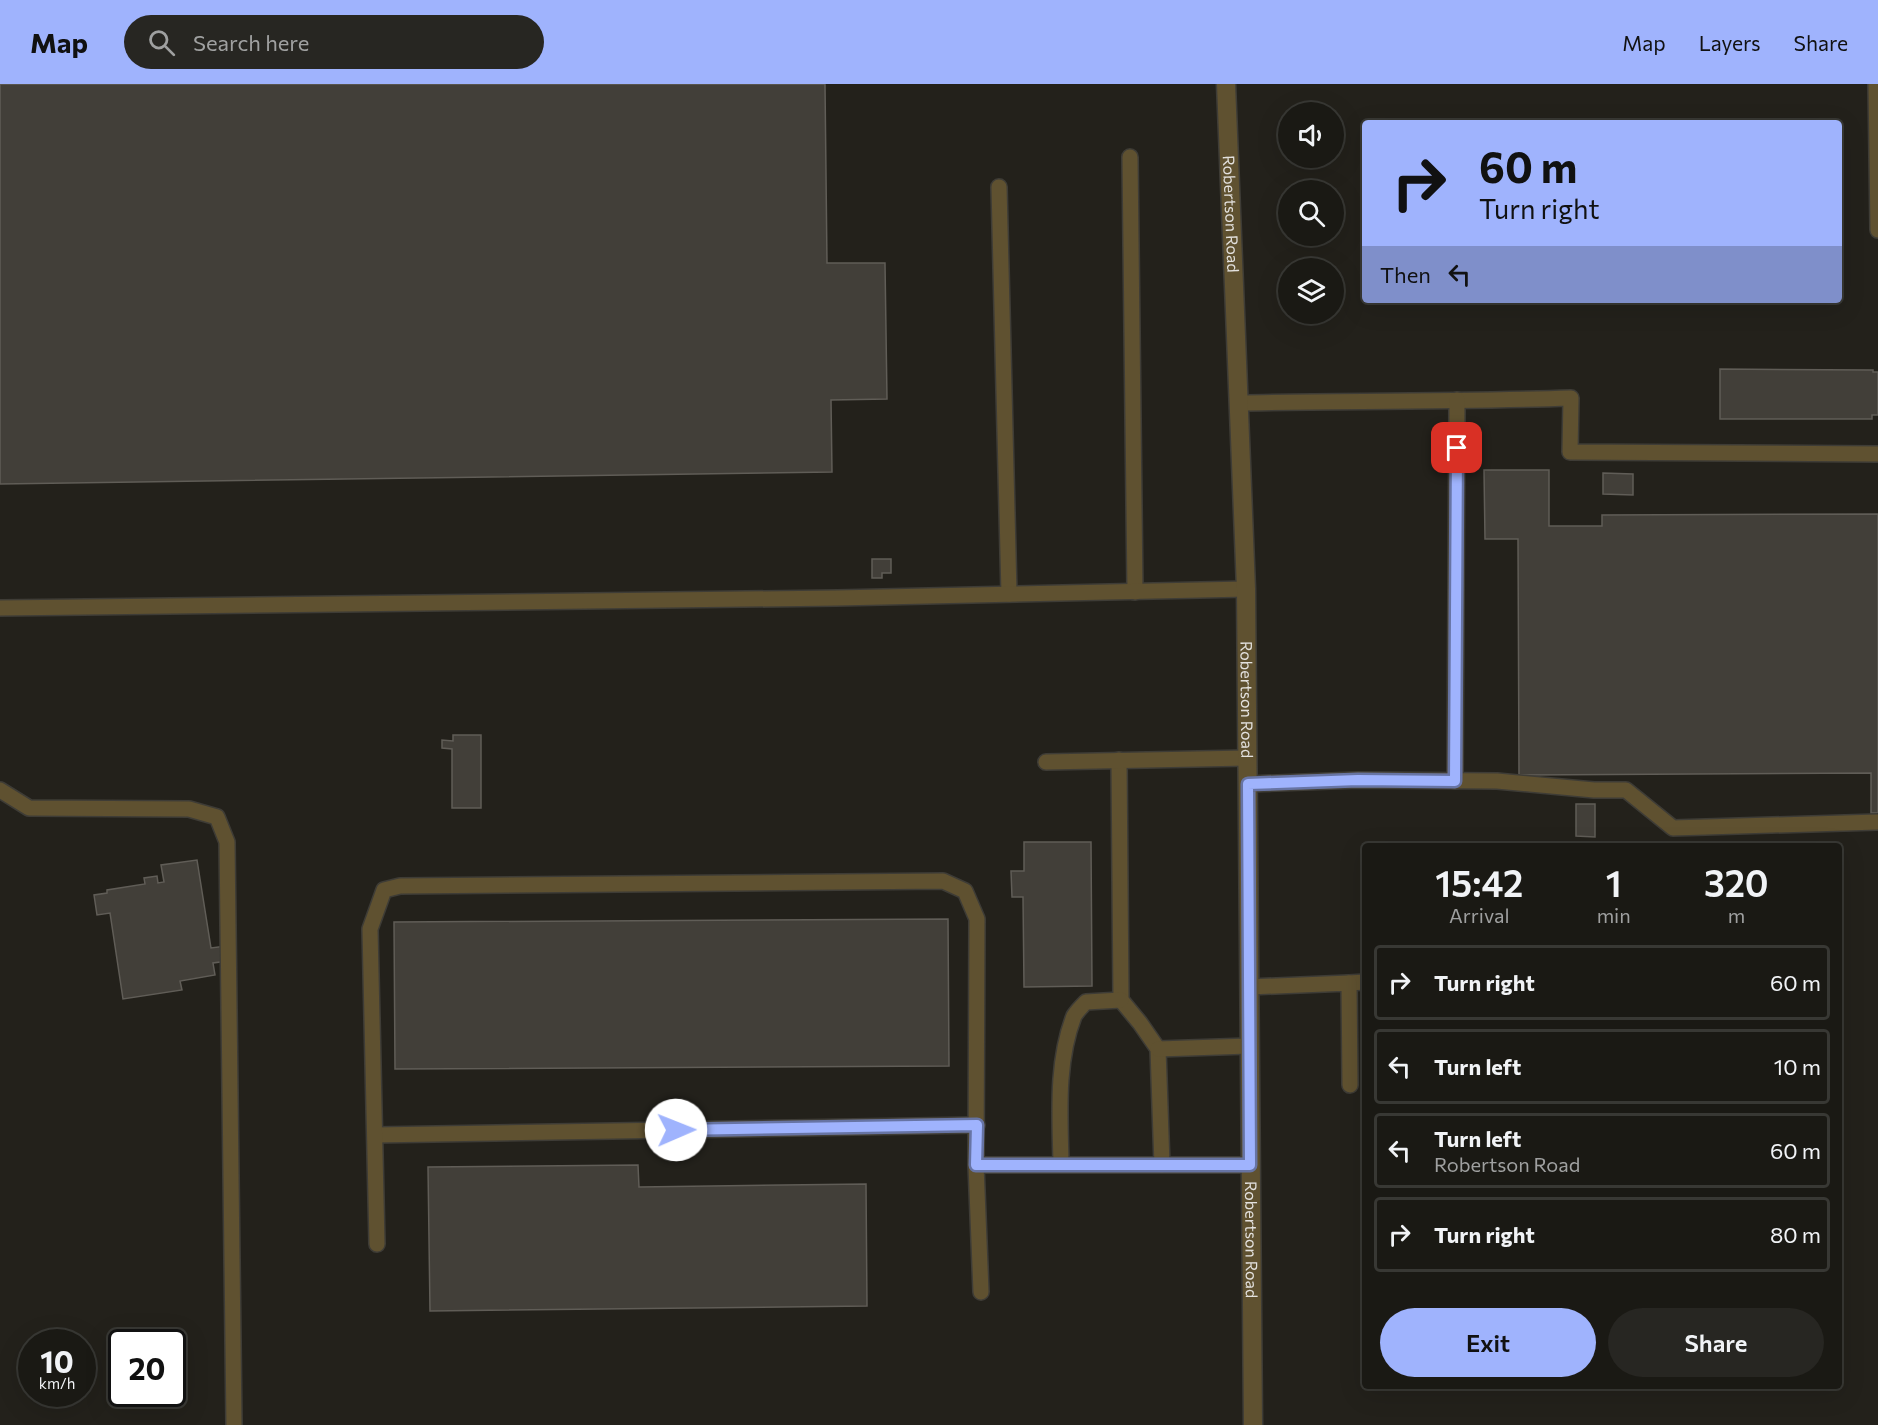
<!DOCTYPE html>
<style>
body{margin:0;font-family:Commissioner,sans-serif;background:#272622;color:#f1f3f6;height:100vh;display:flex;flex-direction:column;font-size:22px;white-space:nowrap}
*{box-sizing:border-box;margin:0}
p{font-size:20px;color:#9fa0a0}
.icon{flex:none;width:33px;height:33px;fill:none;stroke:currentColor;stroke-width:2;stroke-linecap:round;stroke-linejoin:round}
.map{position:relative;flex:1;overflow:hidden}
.side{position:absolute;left:1362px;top:759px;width:480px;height:546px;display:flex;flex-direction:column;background:#1a1914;border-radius:6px;box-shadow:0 6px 24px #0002,0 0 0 2px #383834}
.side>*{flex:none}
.hud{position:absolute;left:1362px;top:36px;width:480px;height:183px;border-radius:6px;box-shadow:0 6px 24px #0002,0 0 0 2px #383834;background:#9fb3fd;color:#111;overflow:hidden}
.controls{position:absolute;left:1278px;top:18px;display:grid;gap:12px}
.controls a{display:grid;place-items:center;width:66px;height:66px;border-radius:50%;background:#1a1914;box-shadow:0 6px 24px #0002,0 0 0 2px #383834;font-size:30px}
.speed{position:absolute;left:18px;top:1245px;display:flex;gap:12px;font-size:30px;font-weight:700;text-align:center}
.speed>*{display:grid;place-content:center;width:78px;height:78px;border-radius:50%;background:#1a1914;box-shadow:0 6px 24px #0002,0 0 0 2px #383834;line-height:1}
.speed small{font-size:15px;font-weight:400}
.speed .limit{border:3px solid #111;border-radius:9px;background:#fff;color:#111}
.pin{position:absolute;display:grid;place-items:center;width:51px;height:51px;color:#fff;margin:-26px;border-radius:12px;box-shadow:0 3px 9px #0006}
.me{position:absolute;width:66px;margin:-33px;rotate:89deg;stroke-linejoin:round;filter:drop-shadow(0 0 4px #0008)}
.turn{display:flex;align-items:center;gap:21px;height:126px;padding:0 18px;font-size:27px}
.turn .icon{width:78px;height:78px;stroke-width:2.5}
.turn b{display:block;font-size:42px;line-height:51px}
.then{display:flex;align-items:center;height:57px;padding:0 18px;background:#0003;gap:12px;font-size:22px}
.eta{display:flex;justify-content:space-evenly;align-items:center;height:102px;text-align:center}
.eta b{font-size:36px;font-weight:600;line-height:42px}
.action{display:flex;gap:12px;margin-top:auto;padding:12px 18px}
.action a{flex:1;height:69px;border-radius:36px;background:#9fb3fd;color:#111;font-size:24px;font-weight:600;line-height:69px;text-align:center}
.action a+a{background:#272622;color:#f1f3f6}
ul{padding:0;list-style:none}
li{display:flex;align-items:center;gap:18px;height:75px;margin:0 12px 9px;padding:0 6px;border:3px solid #383834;border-radius:6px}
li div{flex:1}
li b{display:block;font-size:22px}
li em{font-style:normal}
header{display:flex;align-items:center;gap:36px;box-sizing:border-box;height:84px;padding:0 30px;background:#9fb3fd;color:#111}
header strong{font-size:28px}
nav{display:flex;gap:33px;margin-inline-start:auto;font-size:21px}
.search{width:420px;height:54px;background:#272622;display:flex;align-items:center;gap:15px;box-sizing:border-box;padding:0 21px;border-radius:33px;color:#9fa0a0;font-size:22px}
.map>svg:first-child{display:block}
</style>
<header>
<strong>Map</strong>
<div class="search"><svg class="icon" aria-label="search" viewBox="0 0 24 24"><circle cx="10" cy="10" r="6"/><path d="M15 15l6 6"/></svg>Search here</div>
<nav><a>Map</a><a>Layers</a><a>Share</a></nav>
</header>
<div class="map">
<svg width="1878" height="1341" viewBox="0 0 1878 1341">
<rect width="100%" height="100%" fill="#23211b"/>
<!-- building -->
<g fill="#423f39" stroke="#605d57" stroke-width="1.5">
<path d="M0 0H825L827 179H885L887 315 831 316 832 388 0 400Z"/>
<path d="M1720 285 1873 286V288H1878V331H1872V335H1720Z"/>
<path d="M1484 386H1549V442H1602V431L1878 430V729H1871V689L1519 691 1518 455H1485Z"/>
<path d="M1603 389 1633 390V411L1603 410Z"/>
<path d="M872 475H891V489H882V494H872Z"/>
<path d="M453 651H481V724H452V665L442 664V656L453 657Z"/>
<path d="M1576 720H1595V753L1576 752Z"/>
<path d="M1024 758H1091L1092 902 1024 903 1023 813H1012L1011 787H1024Z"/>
<path d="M197 776 211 864 226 862 228 877 213 879 215 891 180 897 182 906 123 915 110 829 97 831 94 811 107 809V806L145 800 144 794 157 792 158 799 164 798 161 781Z"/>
<path d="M948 835 949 982 395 985 394 838Z"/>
<path d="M638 1081 639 1103 866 1100 867 1222 430 1227 428 1083Z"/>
</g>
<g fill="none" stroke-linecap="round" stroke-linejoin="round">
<defs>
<g id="service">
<path d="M1876 0 1878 146"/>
<path d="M1130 73 1135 508"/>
<path d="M999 103 1009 510"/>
<path d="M1238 319C1349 317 1460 318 1571 314L1570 368 1878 370"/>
<path d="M0 524 837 514 1246 505"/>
<path d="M1119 676 1121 916 1140 939 1158 965 1162 1081"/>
<path d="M1046 678 1247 674"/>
<path d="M1455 697 1457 316"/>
<path d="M1248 700 1358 696 1497 697 1594 706H1626L1673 744 1878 738"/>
<path d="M0 706 29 724 189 725 217 733 227 758 234 1341"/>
<path d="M1349 899 1365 898"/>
<path d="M1249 903 1349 899 1350 1001"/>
<path d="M1158 965 1249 962"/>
<path d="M375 1051 977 1041"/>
<path d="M1061 1080C1060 1031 1056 978 1074 932 1077 927 1082 922 1086 918L1121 916"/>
<path d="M976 1081 981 1208"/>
<path d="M377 1160 370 845 384 806 400 802 943 797 965 807 977 835 976 1081H1250"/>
</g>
<g id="tertiary">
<path id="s1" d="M1226 0 1246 505 1253 1341"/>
</g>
</defs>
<!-- service casing -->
<use href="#service" stroke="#3e3c36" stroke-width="18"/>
<!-- tertiary casing -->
<use href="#tertiary" stroke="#3e3c36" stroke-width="21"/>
<!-- service -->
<use href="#service" stroke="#5f5130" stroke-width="15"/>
<!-- tertiary -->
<use href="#tertiary" stroke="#5f5130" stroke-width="18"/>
</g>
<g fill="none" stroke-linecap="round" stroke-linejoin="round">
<defs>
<path id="route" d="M676 1046 977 1041 976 1081H1250L1248 700 1358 696 1455 697 1457 364"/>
</defs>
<!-- route casing -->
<use href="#route" stroke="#6774a4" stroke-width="15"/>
<!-- route -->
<use href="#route" stroke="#9fb3fd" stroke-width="10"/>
</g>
<g text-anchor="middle" stroke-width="6" stroke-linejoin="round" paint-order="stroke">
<!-- street labels -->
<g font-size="16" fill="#e3e1de" stroke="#1a1712">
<text dy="6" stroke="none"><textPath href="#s1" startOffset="130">Robertson Road</textPath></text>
<text dy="6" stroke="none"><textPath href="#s1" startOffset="616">Robertson Road</textPath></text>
<text dy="6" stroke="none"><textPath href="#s1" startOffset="1156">Robertson Road</textPath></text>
</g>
</g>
</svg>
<div class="controls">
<a><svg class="icon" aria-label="sound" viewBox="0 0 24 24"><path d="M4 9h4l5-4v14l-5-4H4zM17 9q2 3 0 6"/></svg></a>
<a><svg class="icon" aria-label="search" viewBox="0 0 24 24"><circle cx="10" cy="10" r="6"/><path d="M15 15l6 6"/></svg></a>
<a><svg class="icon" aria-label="layers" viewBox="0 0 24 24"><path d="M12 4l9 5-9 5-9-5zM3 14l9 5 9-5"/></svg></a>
</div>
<div class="speed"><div>10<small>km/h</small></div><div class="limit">20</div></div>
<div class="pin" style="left:1457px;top:364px;background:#d93025"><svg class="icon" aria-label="arrive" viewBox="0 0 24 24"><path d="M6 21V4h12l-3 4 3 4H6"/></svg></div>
<svg class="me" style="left:676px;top:1046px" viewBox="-20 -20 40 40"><circle r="19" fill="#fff"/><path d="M0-13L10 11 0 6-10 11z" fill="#9fb3fd"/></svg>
<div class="hud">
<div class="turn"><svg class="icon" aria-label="right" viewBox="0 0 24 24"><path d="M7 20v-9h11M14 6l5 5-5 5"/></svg><div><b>60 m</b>Turn right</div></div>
<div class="then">Then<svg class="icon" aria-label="left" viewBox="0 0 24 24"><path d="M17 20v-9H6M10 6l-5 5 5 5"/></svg></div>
</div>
<section class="side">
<div class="eta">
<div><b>15:42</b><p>Arrival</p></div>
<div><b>1</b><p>min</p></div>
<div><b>320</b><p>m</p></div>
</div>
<ul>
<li><svg class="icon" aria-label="right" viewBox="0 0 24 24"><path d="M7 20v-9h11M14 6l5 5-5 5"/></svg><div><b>Turn right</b></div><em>60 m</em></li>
<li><svg class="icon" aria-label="left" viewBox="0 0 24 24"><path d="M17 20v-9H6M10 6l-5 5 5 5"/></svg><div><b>Turn left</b></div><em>10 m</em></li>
<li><svg class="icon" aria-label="left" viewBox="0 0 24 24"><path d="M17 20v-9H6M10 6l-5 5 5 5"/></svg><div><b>Turn left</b><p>Robertson Road</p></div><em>60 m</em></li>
<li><svg class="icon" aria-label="right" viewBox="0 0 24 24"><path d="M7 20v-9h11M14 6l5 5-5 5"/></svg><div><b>Turn right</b></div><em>80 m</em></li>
</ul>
<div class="action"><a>Exit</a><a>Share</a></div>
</section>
</div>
